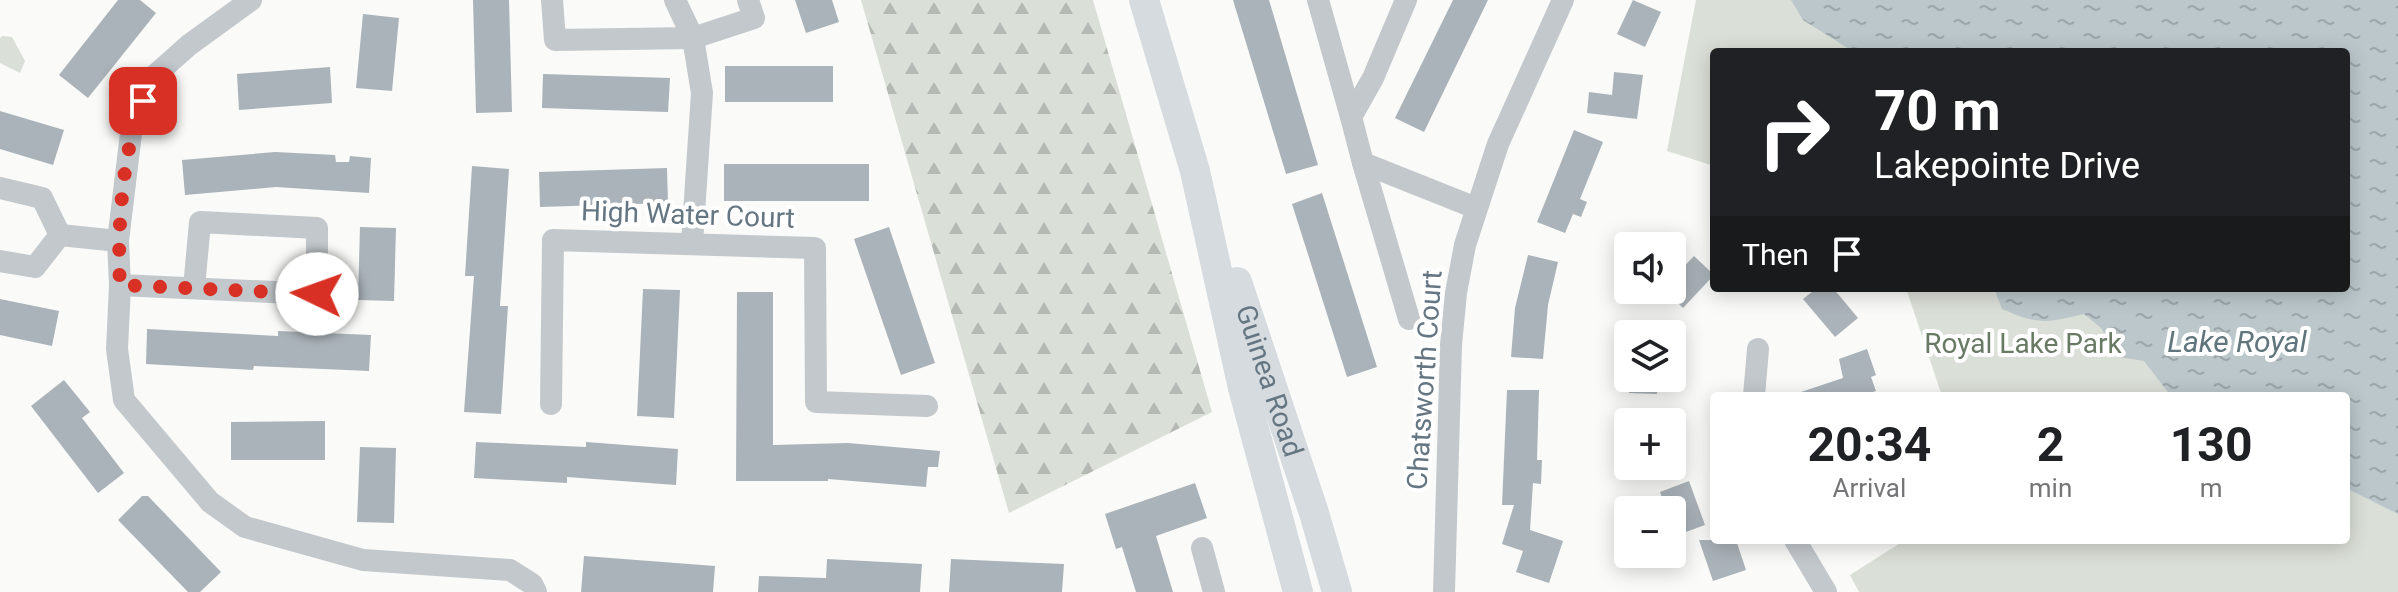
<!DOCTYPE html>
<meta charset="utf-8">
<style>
body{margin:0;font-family:Roboto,sans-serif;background:#f6f6f6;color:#202124;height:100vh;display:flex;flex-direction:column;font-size:30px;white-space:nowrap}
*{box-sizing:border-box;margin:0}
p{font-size:26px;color:#757577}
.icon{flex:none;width:44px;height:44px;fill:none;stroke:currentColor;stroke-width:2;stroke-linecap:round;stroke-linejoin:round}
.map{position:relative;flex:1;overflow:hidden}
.panel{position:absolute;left:1710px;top:392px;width:640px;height:152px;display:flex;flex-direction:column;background:#fff;border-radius:8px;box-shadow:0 4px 20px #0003}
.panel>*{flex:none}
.hud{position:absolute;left:1710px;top:48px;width:640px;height:244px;border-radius:8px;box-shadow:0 4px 20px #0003;background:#202124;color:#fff;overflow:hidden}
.buttons{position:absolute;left:1614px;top:232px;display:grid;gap:16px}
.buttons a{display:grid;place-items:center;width:72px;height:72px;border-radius:8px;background:#fff;box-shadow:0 4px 20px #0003;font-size:40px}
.pin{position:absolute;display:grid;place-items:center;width:68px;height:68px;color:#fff;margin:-34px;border-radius:16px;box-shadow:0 4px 12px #0006}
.me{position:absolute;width:88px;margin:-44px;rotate:273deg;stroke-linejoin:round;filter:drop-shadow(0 0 6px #0008)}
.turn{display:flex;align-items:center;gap:28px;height:168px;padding:0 32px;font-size:36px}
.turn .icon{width:104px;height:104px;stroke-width:2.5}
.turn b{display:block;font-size:56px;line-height:68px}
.then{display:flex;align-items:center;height:76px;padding:0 32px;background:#0003;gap:16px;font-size:30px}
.eta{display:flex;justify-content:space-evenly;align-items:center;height:136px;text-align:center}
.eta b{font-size:48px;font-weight:700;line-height:56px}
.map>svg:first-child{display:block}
</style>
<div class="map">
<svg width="2398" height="592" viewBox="0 0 2398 592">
<defs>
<pattern id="forest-firs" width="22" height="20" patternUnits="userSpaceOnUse" patternTransform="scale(2)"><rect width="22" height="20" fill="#dadfd7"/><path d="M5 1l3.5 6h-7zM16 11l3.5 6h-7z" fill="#b4b9b4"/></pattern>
<pattern id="water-ripples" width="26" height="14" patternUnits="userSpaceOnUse" patternTransform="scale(2)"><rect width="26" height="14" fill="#bbc7cb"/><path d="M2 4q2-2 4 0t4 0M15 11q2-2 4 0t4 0" fill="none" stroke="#9ca6aa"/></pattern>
</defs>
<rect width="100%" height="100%" fill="#fafaf8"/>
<!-- green -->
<g fill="#dadfd7">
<path d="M1696 0H2398V592H1859L1850 575 1905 540H2346V396H1942L1906 288H2346V52H1714V166L1667 151Z"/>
<path d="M2 36 12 37 25 61 20 73 0 63V38Z"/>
</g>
<!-- forest -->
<path fill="url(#forest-firs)" d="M861 0H1093L1212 412 1009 513Z"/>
<!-- water -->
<path fill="url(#water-ripples)" d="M1791 0H2398V514L2346 488V396H2171L2144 361 2120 357 2101 328 2084 314C2046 323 2039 325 2002 309L1994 288H2346V52H1854L1803 20Z"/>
<!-- building -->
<g fill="#aab3b9">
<path d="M118 0H140L156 13 88 98 59 75Z"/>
<path d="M473 0H509L512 112 476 113Z"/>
<path d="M795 0H832L839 22 806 33Z"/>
<path d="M1233 0H1269L1318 165 1286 174Z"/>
<path d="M1453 0H1488L1424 132 1395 118Z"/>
<path d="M1633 0 1661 12 1645 47 1617 34Z"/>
<path d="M363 14 399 18 392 91 356 88Z"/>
<rect x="725" y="66" width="108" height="36"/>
<path d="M330 67 332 103 239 110 237 74Z"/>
<path d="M1614 72 1643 75 1637 119 1587 113 1589 92 1612 95Z"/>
<path d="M543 74 670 78 668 112 542 108Z"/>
<path d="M0 111 64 130 53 165 0 149Z"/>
<path d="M1574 130 1603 142 1580 199 1587 202 1581 217 1573 214 1565 233 1537 222Z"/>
<path d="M275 152 335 155 336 162H349L350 156 371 158 369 193 276 187 185 195 182 160Z"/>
<rect x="724" y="164" width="145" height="37"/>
<path d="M472 166 509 169 500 306H508L501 414 464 412 474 276H465Z"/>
<path d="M667 168 668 203 540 207 539 172Z"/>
<path d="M1322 193 1377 367 1347 377 1292 204Z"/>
<path d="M360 227 396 228 394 301 358 300Z"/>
<path d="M889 227 935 363 901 375 854 239Z"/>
<path d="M1528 255 1558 262 1548 305 1543 359 1511 357 1515 308Z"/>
<path d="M1694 256 1714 275 1683 308 1672 297V279Z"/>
<path d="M1817 288H1833L1858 318 1835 337 1803 299Z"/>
<path d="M643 289 680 290 674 418 637 416Z"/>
<path d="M737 292H773V445L848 443 940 451 938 467H928L926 487 828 479V481H736Z"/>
<path d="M0 299 59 311 52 346 0 335Z"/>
<path d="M147 329 278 336V331L371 335 369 371 254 366 253 370 146 364Z"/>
<path d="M1867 349 1876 375 1871 377 1876 391 1859 396H1799L1798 393 1843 378 1839 359Z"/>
<path d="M1630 378H1658L1657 394 1629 393Z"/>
<path d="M64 380 90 412 82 418 124 473 98 493 31 406Z"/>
<path d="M1507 390H1539L1537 460H1542L1541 484 1533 483 1530 530 1563 541 1549 583 1516 572 1523 551 1502 544 1514 505H1502Z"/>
<path d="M325 421V460H231V422Z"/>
<path d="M476 442 586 447V442L678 449 676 485 567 477V483L474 478Z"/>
<path d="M360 447 396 448 394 523 357 522Z"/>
<path d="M1689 481 1705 525 1675 536 1672 526V510H1666L1660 492Z"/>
<path d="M1195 483 1207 518 1156 536 1173 592H1136L1122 547 1116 549 1105 514Z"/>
<path d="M142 496H148L221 572 200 592H188L118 520Z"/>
<path d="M1699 540H1736L1746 570 1713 581Z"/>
<path d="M584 556 715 566 713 592H581Z"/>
<path d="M827 559 922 564 920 592H758L759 576 826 578Z"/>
<path d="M951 559 1064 564 1062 592H949Z"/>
</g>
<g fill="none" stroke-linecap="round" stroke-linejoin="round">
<!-- minor -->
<g stroke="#c3c8cc" stroke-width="22">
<path d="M251 0 189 45 153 77 132 125 118 241 120 285 117 349 124 400 210 502 245 527 363 560 510 570 532 584 536 592"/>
<path d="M552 0 555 40 693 38 754 18 748 0"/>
<path d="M675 0 693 38 702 93 692 243"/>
<path d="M1318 0 1351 117"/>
<path d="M1406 0 1373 78 1351 117 1363 163 1476 208"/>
<path d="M1363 163 1409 319"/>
<path d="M0 188 42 198 60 235"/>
<path d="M60 235 118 241"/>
<path d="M0 261 35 267 60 235"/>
<path d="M120 285 317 294V228L200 222 194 288"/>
<path d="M1754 396 1758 349"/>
<path d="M551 404 553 240 815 248 816 402 927 406"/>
<path d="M1795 540 1826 592"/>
<path d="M1202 548 1214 592"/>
<path d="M1444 592 1451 345 1456 293 1465 245 1498 144 1563 0"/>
</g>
<!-- major -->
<g stroke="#d6dbdf" stroke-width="30">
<path d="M1144 0 1195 171 1243 388 1298 592"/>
<path id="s1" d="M1237 282 1314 513 1337 592"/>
</g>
</g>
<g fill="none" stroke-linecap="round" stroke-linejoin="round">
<!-- route -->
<path stroke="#d93025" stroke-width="14" stroke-dasharray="0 25.2" d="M143 101C122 150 117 232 120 285L317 294"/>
</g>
<g text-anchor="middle" stroke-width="8" stroke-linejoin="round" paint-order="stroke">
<!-- street labels -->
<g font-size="28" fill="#657683" stroke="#fff">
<text transform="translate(688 214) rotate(2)" y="10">High Water Court</text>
<text dy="10" stroke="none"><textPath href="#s1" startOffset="104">Guinea Road</textPath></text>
<text transform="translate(1424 380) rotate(-86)" y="10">Chatsworth Court</text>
</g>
<!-- park labels -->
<g font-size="28" fill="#687a64" stroke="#fff">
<text x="2023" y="353">Royal Lake Park</text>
</g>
<!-- water labels -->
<g font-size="30" font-style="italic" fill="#60757c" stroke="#fff">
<text x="2237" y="352">Lake Royal</text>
</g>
</g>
</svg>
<div class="buttons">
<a><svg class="icon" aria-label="sound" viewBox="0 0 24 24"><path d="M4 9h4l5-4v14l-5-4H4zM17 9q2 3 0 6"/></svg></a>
<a><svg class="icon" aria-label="layers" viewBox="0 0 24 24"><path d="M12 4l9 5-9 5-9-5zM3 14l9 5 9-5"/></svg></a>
<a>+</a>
<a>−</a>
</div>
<div class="pin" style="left:143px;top:101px;background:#d93025"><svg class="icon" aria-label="arrive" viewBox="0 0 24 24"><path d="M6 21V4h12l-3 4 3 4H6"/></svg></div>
<svg class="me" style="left:317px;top:294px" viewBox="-20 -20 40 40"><circle r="19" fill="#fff"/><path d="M0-13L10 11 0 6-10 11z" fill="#d93025"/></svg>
<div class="hud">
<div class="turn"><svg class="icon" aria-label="right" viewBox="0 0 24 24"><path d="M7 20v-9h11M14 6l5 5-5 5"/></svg><div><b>70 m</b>Lakepointe Drive</div></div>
<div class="then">Then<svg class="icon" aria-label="arrive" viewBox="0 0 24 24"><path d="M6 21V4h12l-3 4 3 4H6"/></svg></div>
</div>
<section class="panel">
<div class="eta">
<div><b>20:34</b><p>Arrival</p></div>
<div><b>2</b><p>min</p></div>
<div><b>130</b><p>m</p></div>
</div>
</section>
</div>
